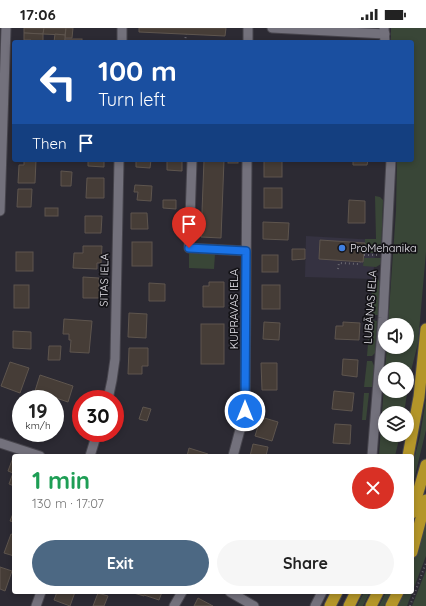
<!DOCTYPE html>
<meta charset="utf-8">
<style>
body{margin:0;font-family:Quicksand,sans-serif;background:#f6f6f6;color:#222;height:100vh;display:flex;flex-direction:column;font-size:15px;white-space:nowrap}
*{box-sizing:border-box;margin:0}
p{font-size:13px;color:#767676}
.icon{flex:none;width:22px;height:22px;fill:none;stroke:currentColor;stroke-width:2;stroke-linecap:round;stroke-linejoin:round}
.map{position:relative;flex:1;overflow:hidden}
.sheet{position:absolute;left:12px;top:426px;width:402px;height:140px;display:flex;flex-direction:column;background:#fff;border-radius:4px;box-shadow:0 2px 6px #0003}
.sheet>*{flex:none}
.top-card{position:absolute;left:12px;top:12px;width:402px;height:122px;border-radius:4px;box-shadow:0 2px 6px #0003;background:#1a4fa0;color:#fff;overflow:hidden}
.fabs{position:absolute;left:378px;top:290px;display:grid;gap:8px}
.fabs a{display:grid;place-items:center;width:36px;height:36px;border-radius:50%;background:#fff;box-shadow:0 2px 6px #0003;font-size:20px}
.speed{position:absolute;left:12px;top:362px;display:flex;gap:8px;font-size:20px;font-weight:700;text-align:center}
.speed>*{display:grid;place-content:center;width:52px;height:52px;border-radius:50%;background:#fff;box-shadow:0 2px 6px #0003;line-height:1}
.speed small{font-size:10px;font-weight:400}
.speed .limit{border:6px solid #d22;background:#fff;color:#111}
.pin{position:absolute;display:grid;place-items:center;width:34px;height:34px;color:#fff;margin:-41px -17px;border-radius:50% 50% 50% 0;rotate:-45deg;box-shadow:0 0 4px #0007}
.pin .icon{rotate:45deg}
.me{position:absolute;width:44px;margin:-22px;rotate:0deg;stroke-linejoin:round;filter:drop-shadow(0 0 3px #0008)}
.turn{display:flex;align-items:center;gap:14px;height:84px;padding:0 20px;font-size:18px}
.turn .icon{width:52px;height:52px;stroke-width:2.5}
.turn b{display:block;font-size:28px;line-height:34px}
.then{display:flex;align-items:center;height:38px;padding:0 20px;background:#0003;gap:8px;font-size:15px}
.round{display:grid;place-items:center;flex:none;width:42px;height:42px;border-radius:21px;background:#f6f6f6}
.summary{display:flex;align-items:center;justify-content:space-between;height:68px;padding:0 20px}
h1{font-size:24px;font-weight:700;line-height:30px;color:#1e9e55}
.primary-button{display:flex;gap:8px;margin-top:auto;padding:8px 20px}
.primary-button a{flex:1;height:46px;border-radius:24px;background:#4c6883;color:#fff;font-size:16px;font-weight:700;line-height:46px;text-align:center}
.primary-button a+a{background:#f6f6f6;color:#222}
.status{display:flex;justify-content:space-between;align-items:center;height:28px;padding:0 20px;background:#fff;direction:ltr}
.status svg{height:11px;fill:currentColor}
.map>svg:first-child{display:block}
</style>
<div class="status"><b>17:06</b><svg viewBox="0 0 49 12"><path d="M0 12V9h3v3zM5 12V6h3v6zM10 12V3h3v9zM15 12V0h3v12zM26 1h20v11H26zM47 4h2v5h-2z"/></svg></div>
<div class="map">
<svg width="426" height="578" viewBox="0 0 426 578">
<rect width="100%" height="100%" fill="#2c2a33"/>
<!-- built -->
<path fill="#353241" d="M306 208 376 212 373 251 305 249Z"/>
<!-- green -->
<g fill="#394637">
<path d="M391 0H426V224L418 315 410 347 404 385H385V407H400L395 428H379L385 342V363H407V341H385L387 319H407V297H388L396 183 397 132H412V14H391Z"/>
<path d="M375 168 380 169 383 172 381 225H364L365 211H376Z"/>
<path d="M189 225 215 226 214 241 189 240Z"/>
<path d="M364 230H381V236L376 239 363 238Z"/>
<path d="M373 249 378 251 380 255 378 287H370Z"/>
<path d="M370 292 377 293 375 325 372 328H367Z"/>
<path d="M367 333H372L374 338 372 359H364Z"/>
<path d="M364 365H369L366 392H362Z"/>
<path d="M426 371V402L412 460V439L420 408Z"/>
<path d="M426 485V528L407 578H397L403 564H412V540Z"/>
<path d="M426 542V578H412Z"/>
<path d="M364 564H370L363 578H357Z"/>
<path d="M386 564H391L384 578H379Z"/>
</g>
<!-- building -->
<g fill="#463d37" stroke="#5e554e">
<path d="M24 0H44L43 6 24 5Z"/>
<path d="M44 0H66L65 7 43 6Z"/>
<path d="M66 0H73L72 10H65Z"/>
<path d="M139 0H226L225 8 139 4Z"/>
<path d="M24 5 43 6V14H31V12H24Z"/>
<path d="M55 6 65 7V14H54Z"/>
<rect x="65" y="11" width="17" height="3"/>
<path d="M24 132H36L35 155H18L19 137H24Z"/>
<path d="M88 132H104V139L88 138Z"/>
<path d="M136 132H151L150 140 136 139Z"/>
<path d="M167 132H182V143L167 142Z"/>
<path d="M204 132H224L221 210 201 209Z"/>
<rect x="228" y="132" width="10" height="3"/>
<rect x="264" y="132" width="18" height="17"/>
<path d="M353 132H368L367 137H353Z"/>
<path d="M61 143 72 144 71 158H61Z"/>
<path d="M87 150H104V170H86Z"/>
<path d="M135 157 152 158 151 173 137 172 138 164H134Z"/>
<rect x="264" y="160" width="18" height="20"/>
<path d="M18 161H32L31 179H17Z"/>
<path d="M163 172H176V181L163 180Z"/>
<path d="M349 172 365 173V195H348Z"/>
<rect x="45" y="180" width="13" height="8"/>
<path d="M131 185H147L148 201H131Z"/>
<path d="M85 188H102L101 205H85Z"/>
<path d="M263 194 289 195 288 212 263 211Z"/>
<path d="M320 212 365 215 363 234 319 231Z"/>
<rect x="132" y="214" width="20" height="24"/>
<path d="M83 218H102L101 235H97V241L73 240 74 225H83Z"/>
<path d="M292 221H305V231L292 232Z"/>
<rect x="16" y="224" width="17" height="19"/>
<rect x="262" y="227" width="16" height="17"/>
<path d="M83 249 99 250V270H83Z"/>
<path d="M209 254H224V279H203V258H209Z"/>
<path d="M149 255 165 256V273H149Z"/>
<rect x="14" y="257" width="15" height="23"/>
<rect x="262" y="257" width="18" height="24"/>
<path d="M129 285 147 286 146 310 128 309Z"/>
<path d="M64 291 92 293 89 325 70 324 71 312H69V306H63Z"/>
<path d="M264 294 280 295 279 312 263 311Z"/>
<path d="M343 294 360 295 359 312 335 311 336 298H343Z"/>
<rect x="201" y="296" width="23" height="40"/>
<path d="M13 303 31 304V321L13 320Z"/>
<path d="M49 318H61L60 332H48Z"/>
<path d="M129 320H148V338H142V346H128Z"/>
<path d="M343 331 358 332 357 349 342 347Z"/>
<path d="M10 334 29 340 20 365 1 358Z"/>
<path d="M261 335H277V362H262Z"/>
<path d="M40 347 73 358 68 374 35 363Z"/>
<path d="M334 363 354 365 352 383 332 381Z"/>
<path d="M143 379 151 381 147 393 139 391Z"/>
<path d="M261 389 278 394 272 413 255 408Z"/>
<path d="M335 396 351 397 350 416 333 415Z"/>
<path d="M253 416 268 419 266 428H250Z"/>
<path d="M189 420 208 426V428H187Z"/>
<path d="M14 427 16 428H14V458L9 456 13 445 8 443Z"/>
<path d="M14 483V494L10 493Z"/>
<path d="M11 506 14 507V528L4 525Z"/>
<path d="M0 539 12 543 5 563 0 561Z"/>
<path d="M57 564H75L70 578 54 572Z"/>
<path d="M130 564H162L159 572 144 567V568Z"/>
<path d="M98 565 108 568 104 578H93Z"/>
<path d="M198 570 213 578H194Z"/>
</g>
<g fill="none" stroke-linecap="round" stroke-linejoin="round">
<defs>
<g id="minor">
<path d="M272 0 385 6"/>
<path d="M384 0 385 14"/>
<path d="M122 14V0"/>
<path d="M248 14V0"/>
<path d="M192 132 189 220 246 223"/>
<path d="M0 183 6 0"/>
<path d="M108 371 112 352 115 331 119 132"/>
<path d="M0 415 40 428"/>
<path d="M90 428 97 405"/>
<path d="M233 428 245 383 247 132"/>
<path d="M372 428 383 290 391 132"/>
<path d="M230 564 254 578"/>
<path d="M36 578 41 564"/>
<path d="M174 578 182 564"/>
<path d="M315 578 322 564"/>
</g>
<g id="trunk">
<path d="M408 428 419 369 426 301"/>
<path d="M412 485 426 437"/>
<path d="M412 524 426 472"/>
<path d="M330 578 337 564"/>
<path d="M349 578 356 564"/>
<path d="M371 578 378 564"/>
<path d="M391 578 398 564"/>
</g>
</defs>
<!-- minor casing -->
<use href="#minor" stroke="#47454d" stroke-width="11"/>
<!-- trunk casing -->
<use href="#trunk" stroke="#47454d" stroke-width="13"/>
<!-- path -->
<g stroke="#6a6870" stroke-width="2" stroke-dasharray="1 3" stroke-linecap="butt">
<path d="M185 14 186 6"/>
<path d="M364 227H377"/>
<path d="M338 241 339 235 359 236 360 234"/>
<path d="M410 578 426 535"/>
</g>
<!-- minor -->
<use href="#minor" stroke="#73717c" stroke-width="9"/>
<!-- trunk -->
<use href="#trunk" stroke="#b49629" stroke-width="11"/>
</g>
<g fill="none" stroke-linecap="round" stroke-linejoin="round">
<defs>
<path id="route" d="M189 220 246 223 245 383"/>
</defs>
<!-- route casing -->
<use href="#route" stroke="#114b97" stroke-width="10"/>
<!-- route -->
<use href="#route" stroke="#1a73e8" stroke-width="7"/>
</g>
<!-- markers -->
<circle fill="#3f7fe0" stroke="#141317" stroke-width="1.5" cx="342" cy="220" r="4"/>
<g text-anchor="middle" stroke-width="3.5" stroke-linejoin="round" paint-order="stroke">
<!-- poi labels -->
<g font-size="11" fill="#e8e6ed" stroke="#141317" text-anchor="start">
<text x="350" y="224">ProMehanika</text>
</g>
<!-- street labels -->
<g font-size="11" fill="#e8e6ed" stroke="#141317">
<text transform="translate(104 252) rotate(-89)" y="4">SITAS IELA</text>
<text transform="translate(370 279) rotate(-86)" y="4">LUBĀNAS IELA</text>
<text transform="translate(234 281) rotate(-90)" y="4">KUPRAVAS IELA</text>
</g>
</g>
</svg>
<div class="fabs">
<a><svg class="icon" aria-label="sound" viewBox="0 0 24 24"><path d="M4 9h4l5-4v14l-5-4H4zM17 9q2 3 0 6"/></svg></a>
<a><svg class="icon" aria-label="search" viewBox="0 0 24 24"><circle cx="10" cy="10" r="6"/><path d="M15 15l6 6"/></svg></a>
<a><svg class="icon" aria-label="layers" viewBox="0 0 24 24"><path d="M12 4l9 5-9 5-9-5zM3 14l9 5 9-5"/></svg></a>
</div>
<div class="speed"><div>19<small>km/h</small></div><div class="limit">30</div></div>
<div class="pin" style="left:189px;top:220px;background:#d93025"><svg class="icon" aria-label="arrive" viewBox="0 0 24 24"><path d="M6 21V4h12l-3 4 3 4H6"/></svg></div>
<svg class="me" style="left:245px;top:383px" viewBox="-20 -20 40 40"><circle r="17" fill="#1a73e8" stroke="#fff" stroke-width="3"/><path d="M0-11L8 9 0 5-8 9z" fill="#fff"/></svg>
<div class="top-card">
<div class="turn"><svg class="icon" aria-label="left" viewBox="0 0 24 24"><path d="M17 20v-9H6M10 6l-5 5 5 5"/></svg><div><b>100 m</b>Turn left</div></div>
<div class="then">Then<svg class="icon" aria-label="arrive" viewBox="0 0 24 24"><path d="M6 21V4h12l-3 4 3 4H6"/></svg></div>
</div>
<section class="sheet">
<div class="summary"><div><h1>1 min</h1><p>130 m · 17:07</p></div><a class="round" style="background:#d93025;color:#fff"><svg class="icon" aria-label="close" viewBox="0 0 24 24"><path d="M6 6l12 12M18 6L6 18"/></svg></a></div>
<div class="primary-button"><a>Exit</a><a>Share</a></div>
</section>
</div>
